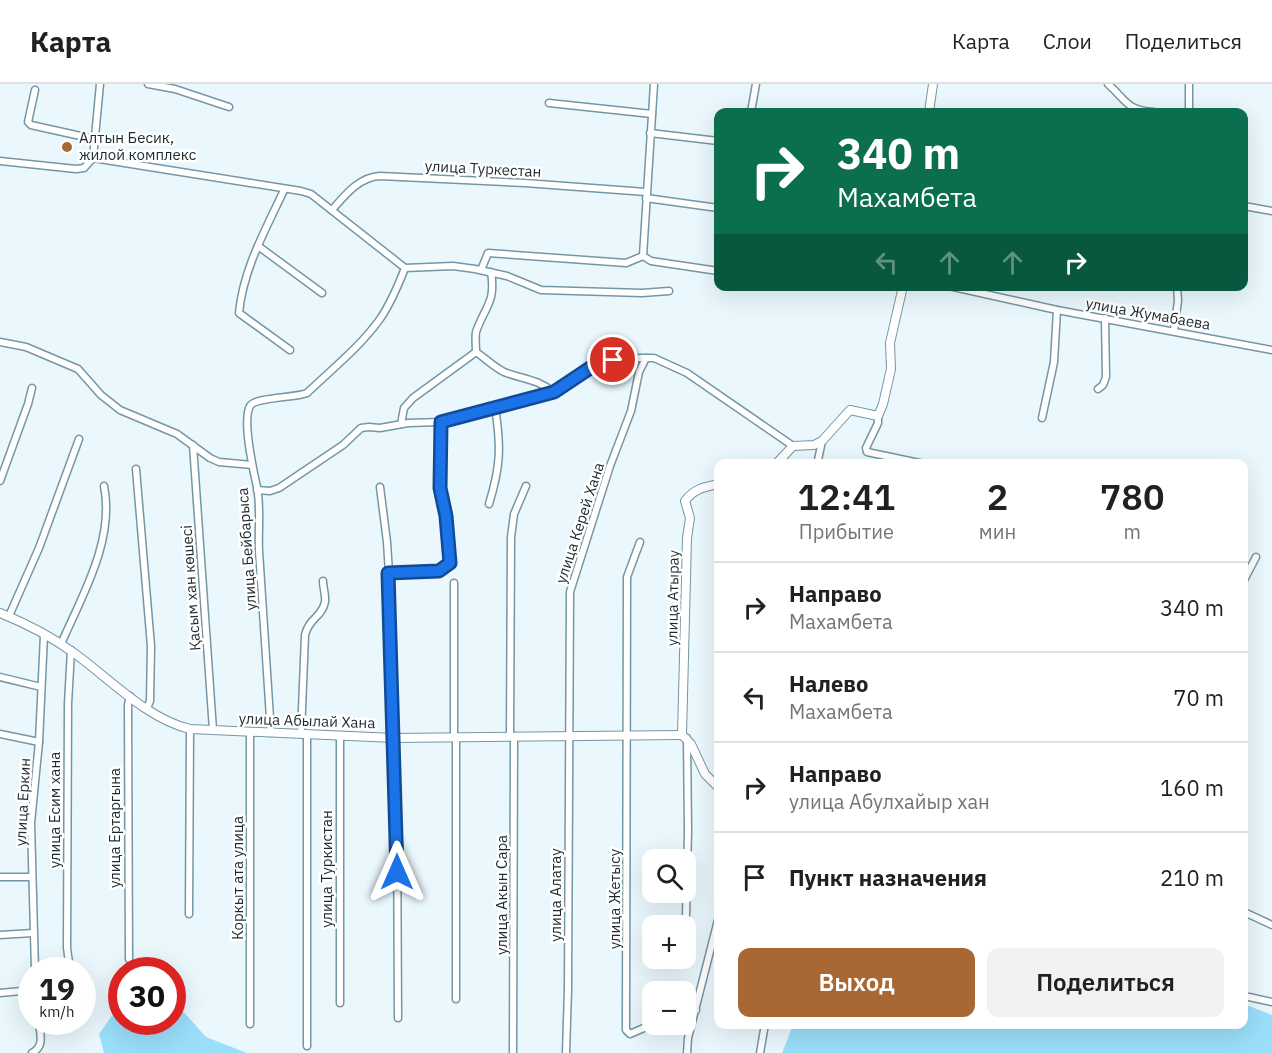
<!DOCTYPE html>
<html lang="ru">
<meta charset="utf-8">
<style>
body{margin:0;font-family:"IBM Plex Sans",sans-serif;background:#f2f2f2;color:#202124;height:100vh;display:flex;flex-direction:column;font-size:22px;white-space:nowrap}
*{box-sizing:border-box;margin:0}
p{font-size:20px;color:#757577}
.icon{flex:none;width:33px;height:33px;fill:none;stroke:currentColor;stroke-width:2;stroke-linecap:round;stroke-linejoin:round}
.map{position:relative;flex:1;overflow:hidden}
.panel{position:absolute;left:714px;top:375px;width:534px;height:570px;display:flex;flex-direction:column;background:#fff;border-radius:12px;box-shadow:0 6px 24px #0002}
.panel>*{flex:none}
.hud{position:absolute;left:714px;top:24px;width:534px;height:183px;border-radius:12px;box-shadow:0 6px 24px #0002;background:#0b6e4f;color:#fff;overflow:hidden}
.fabs{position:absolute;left:642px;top:765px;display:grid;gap:12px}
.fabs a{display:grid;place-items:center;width:54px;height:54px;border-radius:12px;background:#fff;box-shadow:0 6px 24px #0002;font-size:30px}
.speed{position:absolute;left:18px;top:873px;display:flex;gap:12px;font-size:30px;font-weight:700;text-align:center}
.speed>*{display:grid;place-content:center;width:78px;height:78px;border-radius:50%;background:#fff;box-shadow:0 6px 24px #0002;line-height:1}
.speed small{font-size:15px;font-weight:400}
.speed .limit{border:9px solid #d22;background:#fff;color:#111}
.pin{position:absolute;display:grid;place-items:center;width:51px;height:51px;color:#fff;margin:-26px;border:3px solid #fff;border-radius:50%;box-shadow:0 2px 6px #0007}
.me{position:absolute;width:66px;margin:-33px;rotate:0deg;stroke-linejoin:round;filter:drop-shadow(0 0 4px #0008)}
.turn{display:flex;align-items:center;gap:21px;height:126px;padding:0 24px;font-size:27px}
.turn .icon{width:78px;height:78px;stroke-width:2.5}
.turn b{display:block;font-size:42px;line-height:51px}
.lanes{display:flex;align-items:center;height:57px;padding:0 24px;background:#0003;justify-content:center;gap:30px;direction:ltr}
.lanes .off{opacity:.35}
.eta{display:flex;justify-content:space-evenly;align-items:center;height:102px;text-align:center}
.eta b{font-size:36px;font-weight:600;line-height:42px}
.cta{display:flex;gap:12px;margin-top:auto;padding:12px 24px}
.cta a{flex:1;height:69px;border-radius:12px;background:#a96733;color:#fff;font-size:24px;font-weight:600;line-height:69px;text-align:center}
.cta a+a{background:#f2f2f2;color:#202124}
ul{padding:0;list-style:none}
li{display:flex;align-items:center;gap:18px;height:90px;padding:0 24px;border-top:2px solid #e0e0e0}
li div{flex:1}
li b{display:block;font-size:22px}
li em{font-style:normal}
header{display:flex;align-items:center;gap:36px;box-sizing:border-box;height:84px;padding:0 30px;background:#fff;border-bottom:2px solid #e0e0e0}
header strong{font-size:28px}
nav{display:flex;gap:33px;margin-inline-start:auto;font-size:21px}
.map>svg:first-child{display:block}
</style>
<header>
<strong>Карта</strong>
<nav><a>Карта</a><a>Слои</a><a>Поделиться</a></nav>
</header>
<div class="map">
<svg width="1272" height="969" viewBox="0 0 1272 969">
<rect width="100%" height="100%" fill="#eaf8fe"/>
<!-- green -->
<g fill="#9adefa">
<path d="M173 916 206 953 247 969H104L99 950 121 919 122 938H172Z"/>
<path d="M1244 920 1272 931V969H782L793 941 1244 940Z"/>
</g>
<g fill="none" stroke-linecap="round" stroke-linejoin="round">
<defs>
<g id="minor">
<path d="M148 0 175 5 229 23"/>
<path d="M1108 0C1127 17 1126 26 1154 28"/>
<path d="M1189 0V28"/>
<path d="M35 6 28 38 31 41 94 55"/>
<path d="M549 19 652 30"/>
<path d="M751 28 756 0"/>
<path d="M650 49 718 57"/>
<path d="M93 74 301 107 311 110 405 184 453 182 475 185 507 192 541 206 642 209 669 207"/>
<path d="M0 77 76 85 84 84 93 74 100 0"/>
<path d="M284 106C266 145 243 185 239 229L290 266"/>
<path d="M646 114 718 124"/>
<path d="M1244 122 1272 127"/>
<path d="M332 126C345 111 359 93 380 92L525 99 646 108"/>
<path d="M258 162 322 209"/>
<path d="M643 172 651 177 718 187"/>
<path d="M481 186 488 169 626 179 643 172 654 0"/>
<path d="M949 202 1057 226 1272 266"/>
<path d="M1174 246 1178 217 1177 202"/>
<path d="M0 258 26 263 78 285 101 311 120 326 177 350 210 374 219 378 252 381"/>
<path d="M476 268C476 262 475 254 476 248 485 222 496 219 491 188"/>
<path d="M1098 305 1103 301 1106 293 1105 234"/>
<path d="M878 332V339L866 364 867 368 924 380"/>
<path d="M1042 334 1054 278 1057 226"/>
<path d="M401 340 404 324 413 314 476 268C485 274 494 283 504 288 522 295 538 295 553 308"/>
<path d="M193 361 213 646"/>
<path d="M821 380 818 376 822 357"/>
<path d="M136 385 151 562 150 617 147 624"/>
<path d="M0 397 28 320 32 304"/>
<path d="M380 403 387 458 389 489 397 727 398 934"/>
<path d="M257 406 270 407 279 404 343 361 361 344 369 343 380 344 408 339 441 338 553 308 593 282 613 276 640 274H654L687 289 793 362"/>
<path d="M489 420C501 381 501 362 495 323"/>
<path d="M640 458 627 493 626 946 630 950 653 940"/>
<path d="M389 489 439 487 450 479 446 432 440 404 441 338"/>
<path d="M1244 496 1256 473"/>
<path d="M454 499V652"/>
<path d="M9 532 39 464 79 355"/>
<path d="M61 560C82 512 115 456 104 402"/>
<path d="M0 593 41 603"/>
<path d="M271 649C267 588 263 527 259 467 258 446 261 423 257 403 253 385 242 337 250 322 255 313 295 314 307 309 331 286 360 263 380 235 391 219 398 202 405 184"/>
<path d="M0 650 39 658"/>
<path d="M301 650 305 551C309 534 322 533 325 518 326 512 323 504 323 497"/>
<path d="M456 652V915"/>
<path d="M510 652 511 453 514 430 526 402"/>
<path d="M0 793H32"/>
<path d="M1244 828 1272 841"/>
<path d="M189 830 190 645"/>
<path d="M683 842 686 831 688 747 687 654"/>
<path d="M0 851 33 849"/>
<path d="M129 875 128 621 130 612"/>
<path d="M35 886 31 739 39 658 44 551"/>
<path d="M70 886 67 864 68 620 71 566"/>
<path d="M0 909 32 906"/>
<path d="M1249 913 1272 918"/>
<path d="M340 919V652"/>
<path d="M686 929 696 926"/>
<path d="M250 940V648"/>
<path d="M307 962V651"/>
<path d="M32 969C45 962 40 950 39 938"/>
<path d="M513 969 514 652"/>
<path d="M566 969 568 905 570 508 610 382 631 327 639 288 646 274"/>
<path d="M687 969 688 954 718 836"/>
<path d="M760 969 765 940"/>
</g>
<g id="tertiary">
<path d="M929 28 933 0"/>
<path d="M776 380 793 362 814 361 822 357 850 326 878 332 883 320 891 285 890 259 903 202"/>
<path d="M0 529C25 539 52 553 74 569 109 594 147 635 190 645L394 654 682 651"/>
<path d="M682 651 687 454 690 434 685 417C694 405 704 403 718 400"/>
<path d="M682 651 691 660 705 690 718 703"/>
</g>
</defs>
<!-- minor casing -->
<use href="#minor" stroke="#7596a4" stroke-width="9"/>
<!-- tertiary casing -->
<use href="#tertiary" stroke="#7596a4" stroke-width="10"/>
<!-- minor -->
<use href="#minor" stroke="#fff" stroke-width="6"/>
<!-- tertiary -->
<use href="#tertiary" stroke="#fff" stroke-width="8"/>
</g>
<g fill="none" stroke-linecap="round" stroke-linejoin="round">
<defs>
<path id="route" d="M397 788 388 489 439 487 450 479 446 432 440 404 441 338 554 308 593 282 613 276"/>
</defs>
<!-- route casing -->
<use href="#route" stroke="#114b97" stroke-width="15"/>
<!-- route -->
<use href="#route" stroke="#1a73e8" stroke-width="10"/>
</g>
<!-- markers -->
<circle fill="#a96733" stroke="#fff" stroke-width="2" cx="67" cy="63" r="6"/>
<g text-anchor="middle" stroke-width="5" stroke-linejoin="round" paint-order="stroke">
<!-- poi labels -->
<g font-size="15" fill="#1d2b30" stroke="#fff" text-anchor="start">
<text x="79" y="59">Алтын Бесик,<tspan x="79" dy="17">жилой комплекс</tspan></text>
</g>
<!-- street labels -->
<g font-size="15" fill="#1d2b30" stroke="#fff">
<text transform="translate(483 85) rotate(3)" y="5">улица Туркестан</text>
<text transform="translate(1148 230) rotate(10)" y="5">улица Жумабаева</text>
<text transform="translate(580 439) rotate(-72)" y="5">улица Керей Хана</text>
<text transform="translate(247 465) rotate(-94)" y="5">улица Бейбарыса</text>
<text transform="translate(191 504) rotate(-94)" y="5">Қасым хан көшесі</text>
<text transform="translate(673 514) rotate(-89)" y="5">улица Атырау</text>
<text transform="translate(307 637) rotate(2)" y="5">улица Абылай Хана</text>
<text transform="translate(23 718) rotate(-87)" y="5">улица Еркин</text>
<text transform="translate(55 726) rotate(-90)" y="5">улица Есим хана</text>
<text transform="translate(115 744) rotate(-90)" y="5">улица Ертаргына</text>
<text transform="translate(327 785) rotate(-90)" y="5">улица Туркистан</text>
<text transform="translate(238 794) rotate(-90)" y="5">Коркыт ата улица</text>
<text transform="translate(502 811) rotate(-90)" y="5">улица Акын Сара</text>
<text transform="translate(556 811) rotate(-90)" y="5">улица Алатау</text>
<text transform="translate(615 815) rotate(-90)" y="5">улица Жетысу</text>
</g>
</g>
</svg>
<div class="fabs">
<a><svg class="icon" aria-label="search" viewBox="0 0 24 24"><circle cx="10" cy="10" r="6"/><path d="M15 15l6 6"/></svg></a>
<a>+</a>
<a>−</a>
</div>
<div class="speed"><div>19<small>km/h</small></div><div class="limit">30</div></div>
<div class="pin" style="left:613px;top:276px;background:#d93025"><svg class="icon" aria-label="arrive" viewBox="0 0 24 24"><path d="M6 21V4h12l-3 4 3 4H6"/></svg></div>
<svg class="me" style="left:397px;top:788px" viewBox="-20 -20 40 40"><path d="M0-17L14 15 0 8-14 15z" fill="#1a73e8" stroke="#fff" stroke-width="4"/></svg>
<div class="hud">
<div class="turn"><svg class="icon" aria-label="right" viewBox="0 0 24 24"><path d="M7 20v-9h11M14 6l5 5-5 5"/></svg><div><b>340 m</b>Махамбета</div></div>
<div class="lanes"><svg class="icon off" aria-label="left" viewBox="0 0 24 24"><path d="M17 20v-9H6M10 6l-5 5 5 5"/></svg><svg class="icon off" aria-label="ahead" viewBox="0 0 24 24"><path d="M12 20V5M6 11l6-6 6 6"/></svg><svg class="icon off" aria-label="ahead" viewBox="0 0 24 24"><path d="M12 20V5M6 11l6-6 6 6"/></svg><svg class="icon" aria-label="right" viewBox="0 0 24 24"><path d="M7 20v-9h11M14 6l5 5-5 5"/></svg></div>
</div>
<section class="panel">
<div class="eta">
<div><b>12:41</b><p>Прибытие</p></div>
<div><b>2</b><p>мин</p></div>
<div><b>780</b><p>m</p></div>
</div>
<ul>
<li><svg class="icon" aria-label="right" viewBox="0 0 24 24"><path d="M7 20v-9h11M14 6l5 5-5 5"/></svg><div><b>Направо</b><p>Махамбета</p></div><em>340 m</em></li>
<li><svg class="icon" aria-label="left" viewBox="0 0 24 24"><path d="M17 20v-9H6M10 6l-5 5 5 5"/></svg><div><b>Налево</b><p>Махамбета</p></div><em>70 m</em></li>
<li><svg class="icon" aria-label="right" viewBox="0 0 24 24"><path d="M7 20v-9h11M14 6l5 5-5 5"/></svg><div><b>Направо</b><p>улица Абулхайыр хан</p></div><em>160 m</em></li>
<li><svg class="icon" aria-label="arrive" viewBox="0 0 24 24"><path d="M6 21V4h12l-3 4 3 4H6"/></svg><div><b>Пункт назначения</b></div><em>210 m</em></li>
</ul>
<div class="cta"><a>Выход</a><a>Поделиться</a></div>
</section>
</div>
